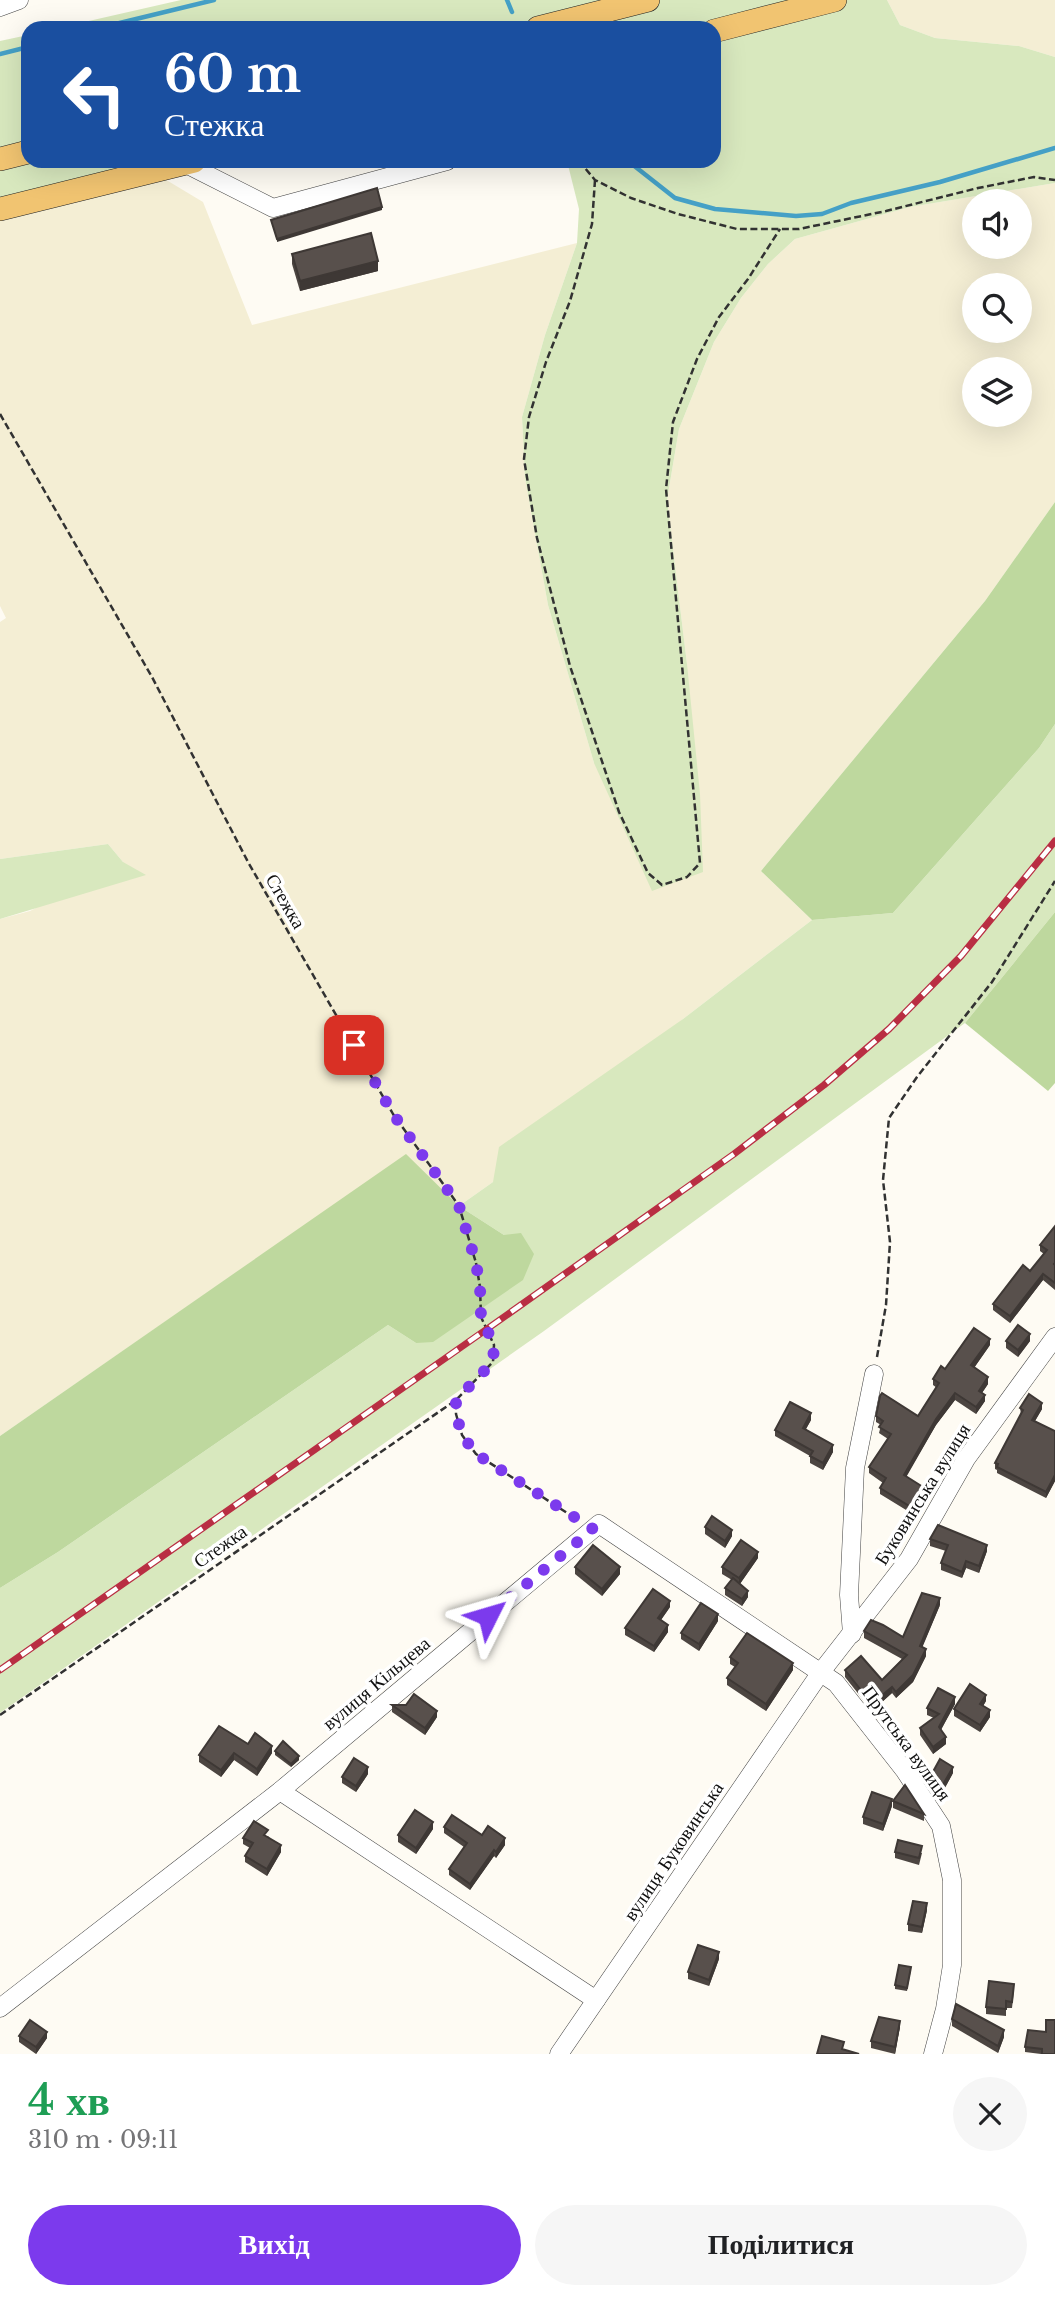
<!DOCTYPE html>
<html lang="uk">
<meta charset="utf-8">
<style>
body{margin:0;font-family:"Libre Baskerville",serif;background:#f6f6f6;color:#202124;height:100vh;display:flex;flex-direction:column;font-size:26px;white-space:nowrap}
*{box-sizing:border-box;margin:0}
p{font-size:23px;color:#757577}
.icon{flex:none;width:38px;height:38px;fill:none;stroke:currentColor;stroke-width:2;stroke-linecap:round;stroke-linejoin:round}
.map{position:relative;height:2054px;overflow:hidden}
.sheet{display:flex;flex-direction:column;background:#fff;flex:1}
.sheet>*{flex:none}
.banner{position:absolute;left:21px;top:21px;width:700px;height:147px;border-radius:21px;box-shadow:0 7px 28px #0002;background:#1a4fa0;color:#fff;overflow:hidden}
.controls{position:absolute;left:962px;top:189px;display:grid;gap:14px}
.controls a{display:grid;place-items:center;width:70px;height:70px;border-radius:50%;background:#fff;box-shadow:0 7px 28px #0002;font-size:35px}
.pin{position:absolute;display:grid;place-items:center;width:60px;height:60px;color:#fff;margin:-30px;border-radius:14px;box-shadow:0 4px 10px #0006}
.me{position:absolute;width:77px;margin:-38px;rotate:50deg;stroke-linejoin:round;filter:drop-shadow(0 0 5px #0008)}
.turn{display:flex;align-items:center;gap:24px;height:147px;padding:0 28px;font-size:32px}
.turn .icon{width:91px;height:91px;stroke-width:2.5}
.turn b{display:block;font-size:49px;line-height:60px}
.round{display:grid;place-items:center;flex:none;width:74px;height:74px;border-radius:37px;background:#f6f6f6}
.head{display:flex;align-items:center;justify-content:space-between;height:119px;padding:0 28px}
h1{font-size:42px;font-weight:600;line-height:52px;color:#1e9e55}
.button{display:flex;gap:14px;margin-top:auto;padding:14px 28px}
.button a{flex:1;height:80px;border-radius:42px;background:#7c3aed;color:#fff;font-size:28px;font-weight:600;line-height:80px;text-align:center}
.button a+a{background:#f6f6f6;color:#202124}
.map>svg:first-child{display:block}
</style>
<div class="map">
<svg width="1055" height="2054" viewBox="0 0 1055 2054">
<rect width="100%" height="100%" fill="#fefbf3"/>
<!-- farmland -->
<g fill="#f4eed4" fill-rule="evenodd">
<path d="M887 0H1055V57L1019 46 935 38 900 25Z"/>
<path d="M163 178 203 202 252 325 577 243 545 335 522 417 525 478 548 605 594 763 687 664 667 500 679 429 714 342 741 298 768 264 795 239 910 207 1055 183V502L985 601 761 871 812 920 683 1019 493 1182 459 1206 406 1155 0 1436V919L30 911 123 862 108 844 0 859V622L6 618 0 606V220ZM975 201H1020V247H975ZM975 285H1020V331H975ZM975 369H1020V415H975Z"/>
</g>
<!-- green -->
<g fill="#d8e8be">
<path d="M181 0H887L900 25 935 38 1019 46 1055 57V183L910 207 795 239 768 264 741 298 714 342 679 429 667 500 687 664 700 794 703 872 652 891 594 763 548 605 525 478 522 417 545 335 577 243 579 209 567 161H714V28H58Z"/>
<path d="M28 35V161H238L0 220V41Z"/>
<path d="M1055 724V912L965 1023 544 1331 0 1713V1588L58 1552 388 1325 416 1343 504 1235 459 1206 493 1182 499 1147 683 1019 812 920 893 913 1039 748Z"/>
<path d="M108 844 123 862 146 875 0 919V859Z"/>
</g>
<!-- forest -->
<g fill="#bed89e">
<path d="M1055 502V724L1039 748 893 913 812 920 761 871 985 601Z"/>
<path d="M1055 912V1083L1048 1091 965 1023Z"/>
<path d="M406 1154 459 1206 504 1235 521 1233 534 1254 523 1280 433 1342 416 1343 388 1325 58 1552 0 1588V1436Z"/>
</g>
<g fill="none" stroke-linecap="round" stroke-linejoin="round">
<!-- stream -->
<g stroke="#45a0c6" stroke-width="4.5">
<path d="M507 0 512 12"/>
<path d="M99 28 214 0"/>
<path d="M0 54 28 47"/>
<path d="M628 161 675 198 715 209 796 216 822 214 851 203 940 182 1055 148"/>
</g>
<defs>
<g id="minor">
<path d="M0 7 19 0"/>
<path d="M184 163 273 208 447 161"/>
<path d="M852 1634 849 1595 855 1468 874 1374"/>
<path d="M280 1791 596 2000"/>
<path d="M0 2008 280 1791 599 1524 836 1683 905 1771 941 1826 952 1880V1965L945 2009 933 2054"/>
<path d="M559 2054 821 1672 909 1559 966 1459 1055 1337"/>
</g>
<g id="major">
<path d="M538 28 648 0"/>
<path d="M714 31 835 0"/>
<path d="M0 159 28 152"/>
<path d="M0 209 194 161"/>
</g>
</defs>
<!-- minor casing -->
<use href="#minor" stroke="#434343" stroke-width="19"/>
<!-- major casing -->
<use href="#major" stroke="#212121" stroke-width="24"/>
<!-- path -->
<g stroke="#323232" stroke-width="2.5" stroke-dasharray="7 3.5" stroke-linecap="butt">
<path d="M579 161 595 180 631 198 678 214 737 229H799L886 211 978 188 1034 177 1055 180"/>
<path d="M595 180 592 224 570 301 546 362 529 417 524 459 537 538 570 666 619 812 648 873 662 885 687 877 700 863 666 489 673 422 697 359 719 317 748 279 780 229"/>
<path d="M0 414 152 677 248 862 393 1114 459 1206 476 1263"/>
<path d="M476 1263 480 1287 481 1317 494 1345 493 1362 456 1400V1414L462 1435 476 1454 578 1520"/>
<path d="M877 1357 886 1305 890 1242 883 1180 889 1118 917 1077 992 982 1055 881"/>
<path d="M0 1715 456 1400"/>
</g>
<!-- minor -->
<use href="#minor" stroke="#fff" stroke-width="18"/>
<!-- major -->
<use href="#major" stroke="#f1c471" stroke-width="23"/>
<defs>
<path id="rail" d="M0 1670 487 1329 734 1154 824 1085 889 1029 961 956 1055 841"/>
</defs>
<!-- rail casing -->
<use href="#rail" stroke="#b92e43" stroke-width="7"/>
<!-- rail -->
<use href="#rail" stroke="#fff" stroke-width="4.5" stroke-dasharray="13" stroke-linecap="butt"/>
</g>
<!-- wall -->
<g fill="#4c4541">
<path d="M292 254 378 271 300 291 292 264Z"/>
<path d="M1055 1226V1290L1043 1280 1010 1323 993 1310V1304L1030 1271 1044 1254 1040 1251V1245Z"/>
<path d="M1006 1341H1030L1018 1357 1006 1348Z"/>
<path d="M990 1345 974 1368 988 1384 982 1393 985 1401 976 1414 955 1400 936 1425 906 1476 923 1493 911 1513 880 1494V1488L883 1483 869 1473V1467L888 1439 879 1433 881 1425 876 1422V1416H918L937 1388 933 1385V1379L945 1369Z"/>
<path d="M1020 1408 1042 1409 1035 1421 1055 1431V1481L1046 1498 997 1473V1470L995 1469V1463L1021 1414Z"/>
<path d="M811 1420 806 1429 833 1452 823 1470 810 1463V1456L775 1436V1430Z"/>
<path d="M705 1527 732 1536 725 1548 705 1534Z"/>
<path d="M930 1539 987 1551 979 1573 966 1568 962 1578 941 1570V1563L946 1551 930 1546Z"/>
<path d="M758 1558 740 1584 748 1597 742 1606 725 1595V1588L732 1580 722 1574V1567Z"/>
<path d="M575 1567 620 1574 602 1596 575 1574Z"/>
<path d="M940 1605 922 1647 926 1656 913 1682 896 1698 892 1693 872 1711 845 1677V1670L882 1680 902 1659 864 1638V1631L903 1637Z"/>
<path d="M670 1607 661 1620 668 1632 654 1652 625 1635V1628Z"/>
<path d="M718 1621 699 1651 681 1639V1633Z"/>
<path d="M730 1657 793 1670 766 1711 727 1685V1678L735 1667 730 1664Z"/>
<path d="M986 1701 983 1706 990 1717 980 1732 954 1716V1709Z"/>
<path d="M955 1704 941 1730 946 1744 933 1754 920 1735V1728L934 1718 927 1715V1708Z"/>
<path d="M392 1705 437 1717 425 1735 392 1712Z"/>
<path d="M248 1744 272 1753 257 1776 234 1760 221 1777 199 1762V1755Z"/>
<path d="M275 1751 299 1760 291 1767 275 1755Z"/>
<path d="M953 1773 941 1795 929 1786V1779Z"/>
<path d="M368 1774 356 1792 342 1783V1777Z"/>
<path d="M893 1801 924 1814V1821L893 1808Z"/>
<path d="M892 1806 883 1831 863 1824V1817Z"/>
<path d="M444 1827 482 1835 505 1845 496 1858 494 1856 470 1890 449 1875V1869L464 1847 444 1833Z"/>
<path d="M433 1829 416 1854 398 1842V1835Z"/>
<path d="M268 1836 281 1852 267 1876 245 1862V1856L250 1848 243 1844V1838Z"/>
<path d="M895 1852 922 1853 919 1865 895 1858Z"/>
<path d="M927 1910 922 1933 908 1931V1924Z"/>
<path d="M719 1959 709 1986 688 1979V1972Z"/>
<path d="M911 1970 907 1991 895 1989V1985Z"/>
<path d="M1014 1990 1012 2008H1006V2016L986 2014V2007Z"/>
<path d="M952 2019 1004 2037 998 2053 952 2026Z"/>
<path d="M900 2027 895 2054 871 2048V2041Z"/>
<path d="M1046 2032 1055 2054H1041L1025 2052V2047Z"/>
<path d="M19 2036 47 2038 36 2054 19 2042Z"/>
</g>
<!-- shaded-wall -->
<g fill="#3e3835">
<path d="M382 207V210L277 242V239Z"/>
<path d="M378 261V271L300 291V281Z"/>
<path d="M1043 1274V1280L1010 1323V1316Z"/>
<path d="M1030 1334V1341L1018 1357V1350Z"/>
<path d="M990 1339V1345L971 1372V1365Z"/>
<path d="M988 1377V1384L979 1397V1391Z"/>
<path d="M955 1393V1400L936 1425 904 1481V1475L936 1419Z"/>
<path d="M985 1395V1401L976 1414V1407Z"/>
<path d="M1042 1403V1409L1032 1426V1420Z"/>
<path d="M811 1413V1420L803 1434V1428Z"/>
<path d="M833 1445V1452L823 1470V1463Z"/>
<path d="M1055 1475V1481L1046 1498V1492Z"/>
<path d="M923 1487V1493L911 1513V1507Z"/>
<path d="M732 1530V1536L725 1548V1541Z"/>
<path d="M987 1545V1551L979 1573V1566Z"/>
<path d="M758 1552V1558L739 1585V1578Z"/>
<path d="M966 1561V1568L962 1578V1572Z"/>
<path d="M620 1567V1574L602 1596V1589Z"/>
<path d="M748 1591V1597L742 1606V1599Z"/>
<path d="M940 1598V1605L920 1653V1646Z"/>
<path d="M670 1601V1607L658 1624V1618Z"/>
<path d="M718 1614V1621L699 1651V1644Z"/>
<path d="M668 1625V1632L654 1652V1646Z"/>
<path d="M926 1649V1656L913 1682 896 1698V1692Z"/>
<path d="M793 1663V1670L766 1711V1704Z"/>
<path d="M892 1687V1693L872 1711V1704Z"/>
<path d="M986 1695V1701L980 1711V1704Z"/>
<path d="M955 1697V1704L939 1733V1727Z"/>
<path d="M990 1710V1717L980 1732V1725Z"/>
<path d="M437 1711V1717L425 1735V1728Z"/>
<path d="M946 1737V1744L933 1754V1747Z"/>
<path d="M272 1746V1753L257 1776V1769Z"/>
<path d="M234 1753V1760L221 1777V1770Z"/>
<path d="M299 1756V1760L291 1767V1764Z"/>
<path d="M368 1767V1774L356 1792V1786Z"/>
<path d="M953 1767V1773L941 1795V1788Z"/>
<path d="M892 1799V1806L883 1831V1824Z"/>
<path d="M433 1822V1829L416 1854V1848Z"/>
<path d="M505 1838V1845L496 1858V1852Z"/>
<path d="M281 1845V1852L267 1876V1869Z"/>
<path d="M494 1850V1856L470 1890V1884Z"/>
<path d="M927 1903V1910L922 1933V1927Z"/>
<path d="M719 1952V1959L709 1986V1980Z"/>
<path d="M900 2021V2027L895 2054V2047Z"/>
<path d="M1004 2030V2037L998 2053V2046Z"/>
<path d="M47 2032V2038L36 2054V2047Z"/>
</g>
<!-- building -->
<g fill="#58504c" stroke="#3e3835" stroke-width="2">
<path d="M377 188 382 207 277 239 271 220Z"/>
<path d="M371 233 378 261 300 281 292 254Z"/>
<path d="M1055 1226V1263L1054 1264 1055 1265V1283L1043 1274 1010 1316 993 1304 1023 1265 1030 1271 1047 1250 1040 1245Z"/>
<path d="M1018 1325 1030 1334 1018 1350 1006 1341Z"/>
<path d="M974 1328 990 1339 971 1365 988 1377 979 1391 985 1395 976 1407 955 1393 936 1419 904 1475 923 1487 911 1507 880 1488 886 1478 869 1467 891 1434 879 1427 883 1421 876 1416 880 1396 882 1393 918 1416 939 1383 933 1379 941 1366 945 1369Z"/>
<path d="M1029 1394 1042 1403 1032 1420 1055 1431V1475L1046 1492 997 1467 998 1464 995 1463 1023 1410 1020 1408Z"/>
<path d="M790 1402 811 1413 803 1428 833 1445 823 1463 810 1456 813 1451 775 1430Z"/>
<path d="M712 1516 732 1530 725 1541 705 1527Z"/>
<path d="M938 1525 987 1545 979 1566 966 1561 962 1572 941 1563 948 1545 930 1539Z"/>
<path d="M741 1540 758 1552 739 1578 722 1567Z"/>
<path d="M593 1545 620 1567 602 1589 575 1567Z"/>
<path d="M733 1578 748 1591 742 1599 725 1588Z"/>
<path d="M653 1589 670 1601 658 1618 668 1625 654 1646 625 1628Z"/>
<path d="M922 1593 940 1598 920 1646 926 1649 913 1675 896 1692 892 1687 872 1704 845 1670 861 1656 882 1680 907 1655 864 1631 871 1620 883 1625 903 1637Z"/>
<path d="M701 1603 718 1614 699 1644 681 1633Z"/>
<path d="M747 1633 793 1663 766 1704 727 1678 738 1663 730 1657Z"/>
<path d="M970 1684 986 1695 980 1704 990 1710 980 1725 954 1709Z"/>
<path d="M938 1688 955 1697 939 1727 946 1737 933 1747 920 1728 939 1714 927 1708Z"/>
<path d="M414 1694 437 1711 425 1728 392 1705H406Z"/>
<path d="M219 1726 248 1744 255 1733 272 1746 257 1769 234 1753 221 1770 199 1755Z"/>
<path d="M283 1741 299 1756 291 1764 275 1751Z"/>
<path d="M354 1758 368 1767 356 1786 342 1777Z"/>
<path d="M940 1759 953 1767 941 1788 929 1779Z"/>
<path d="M905 1785 924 1814 893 1801Z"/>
<path d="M872 1792 892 1799 883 1824 863 1817Z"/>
<path d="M415 1810 433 1822 416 1848 398 1835Z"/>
<path d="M452 1815 482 1835 488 1826 505 1838 496 1852 494 1850 470 1884 449 1869 467 1843 444 1827Z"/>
<path d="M254 1821 268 1830 264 1835 281 1845 267 1869 245 1856 253 1843 243 1838Z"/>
<path d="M898 1840 922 1846 919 1858 895 1852Z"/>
<path d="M913 1901 927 1903 922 1927 908 1924Z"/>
<path d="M698 1945 719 1952 709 1980 688 1972Z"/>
<path d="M899 1965 911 1967 907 1988 895 1985Z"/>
<path d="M989 1981 1014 1984 1012 2002 1006 2001V2009L986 2007Z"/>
<path d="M956 2004 1004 2030 998 2046 952 2019Z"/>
<path d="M879 2017 900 2021 895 2047 871 2041Z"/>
<path d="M30 2020 47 2032 36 2047 19 2036Z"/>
<path d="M1046 2020H1055V2054H1042V2049L1025 2047 1028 2030 1046 2032Z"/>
<path d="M822 2036 844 2042 842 2049 859 2054H817Z"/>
</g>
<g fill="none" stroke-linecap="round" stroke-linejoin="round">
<!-- route -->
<path stroke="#7c3aed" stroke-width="12" stroke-dasharray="0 21.6" d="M354 1045 393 1114 459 1206 476 1263 480 1287 481 1317 494 1345 493 1362 456 1400V1414L462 1435 476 1454 593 1529 488 1616"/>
</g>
<g text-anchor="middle" stroke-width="7" stroke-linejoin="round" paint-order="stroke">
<!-- street labels -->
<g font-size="19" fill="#101010" stroke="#fff">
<text transform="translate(286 901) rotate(60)" y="7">Стежка</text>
<text transform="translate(922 1494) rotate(-58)" y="7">Буковинська вулиця</text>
<text transform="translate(220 1546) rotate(-35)" y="7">Стежка</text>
<text transform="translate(376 1683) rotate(-40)" y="7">вулиця Кільцева</text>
<text transform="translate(907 1743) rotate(54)" y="7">Прутська вулиця</text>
<text transform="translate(673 1851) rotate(-56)" y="7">вулиця Буковинська</text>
</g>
</g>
</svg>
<div class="controls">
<a><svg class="icon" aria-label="sound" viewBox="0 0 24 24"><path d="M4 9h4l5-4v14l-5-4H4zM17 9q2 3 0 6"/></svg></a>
<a><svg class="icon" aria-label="search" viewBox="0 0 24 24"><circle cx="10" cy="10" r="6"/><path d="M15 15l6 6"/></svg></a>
<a><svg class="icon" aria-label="layers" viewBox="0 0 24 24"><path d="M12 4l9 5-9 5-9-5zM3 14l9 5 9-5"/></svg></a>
</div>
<div class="pin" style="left:354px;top:1045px;background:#d93025"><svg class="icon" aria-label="arrive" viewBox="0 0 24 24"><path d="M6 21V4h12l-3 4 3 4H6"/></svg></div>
<svg class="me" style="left:488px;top:1616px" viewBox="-20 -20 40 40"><path d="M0-17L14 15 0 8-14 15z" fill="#7c3aed" stroke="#fff" stroke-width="4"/></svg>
<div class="banner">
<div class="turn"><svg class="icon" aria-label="left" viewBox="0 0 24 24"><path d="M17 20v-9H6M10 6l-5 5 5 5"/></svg><div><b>60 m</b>Стежка</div></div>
</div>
</div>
<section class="sheet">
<div class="head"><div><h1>4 хв</h1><p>310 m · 09:11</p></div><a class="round"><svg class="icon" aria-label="close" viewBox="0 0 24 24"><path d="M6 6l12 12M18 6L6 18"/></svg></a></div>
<div class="button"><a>Вихід</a><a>Поділитися</a></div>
</section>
